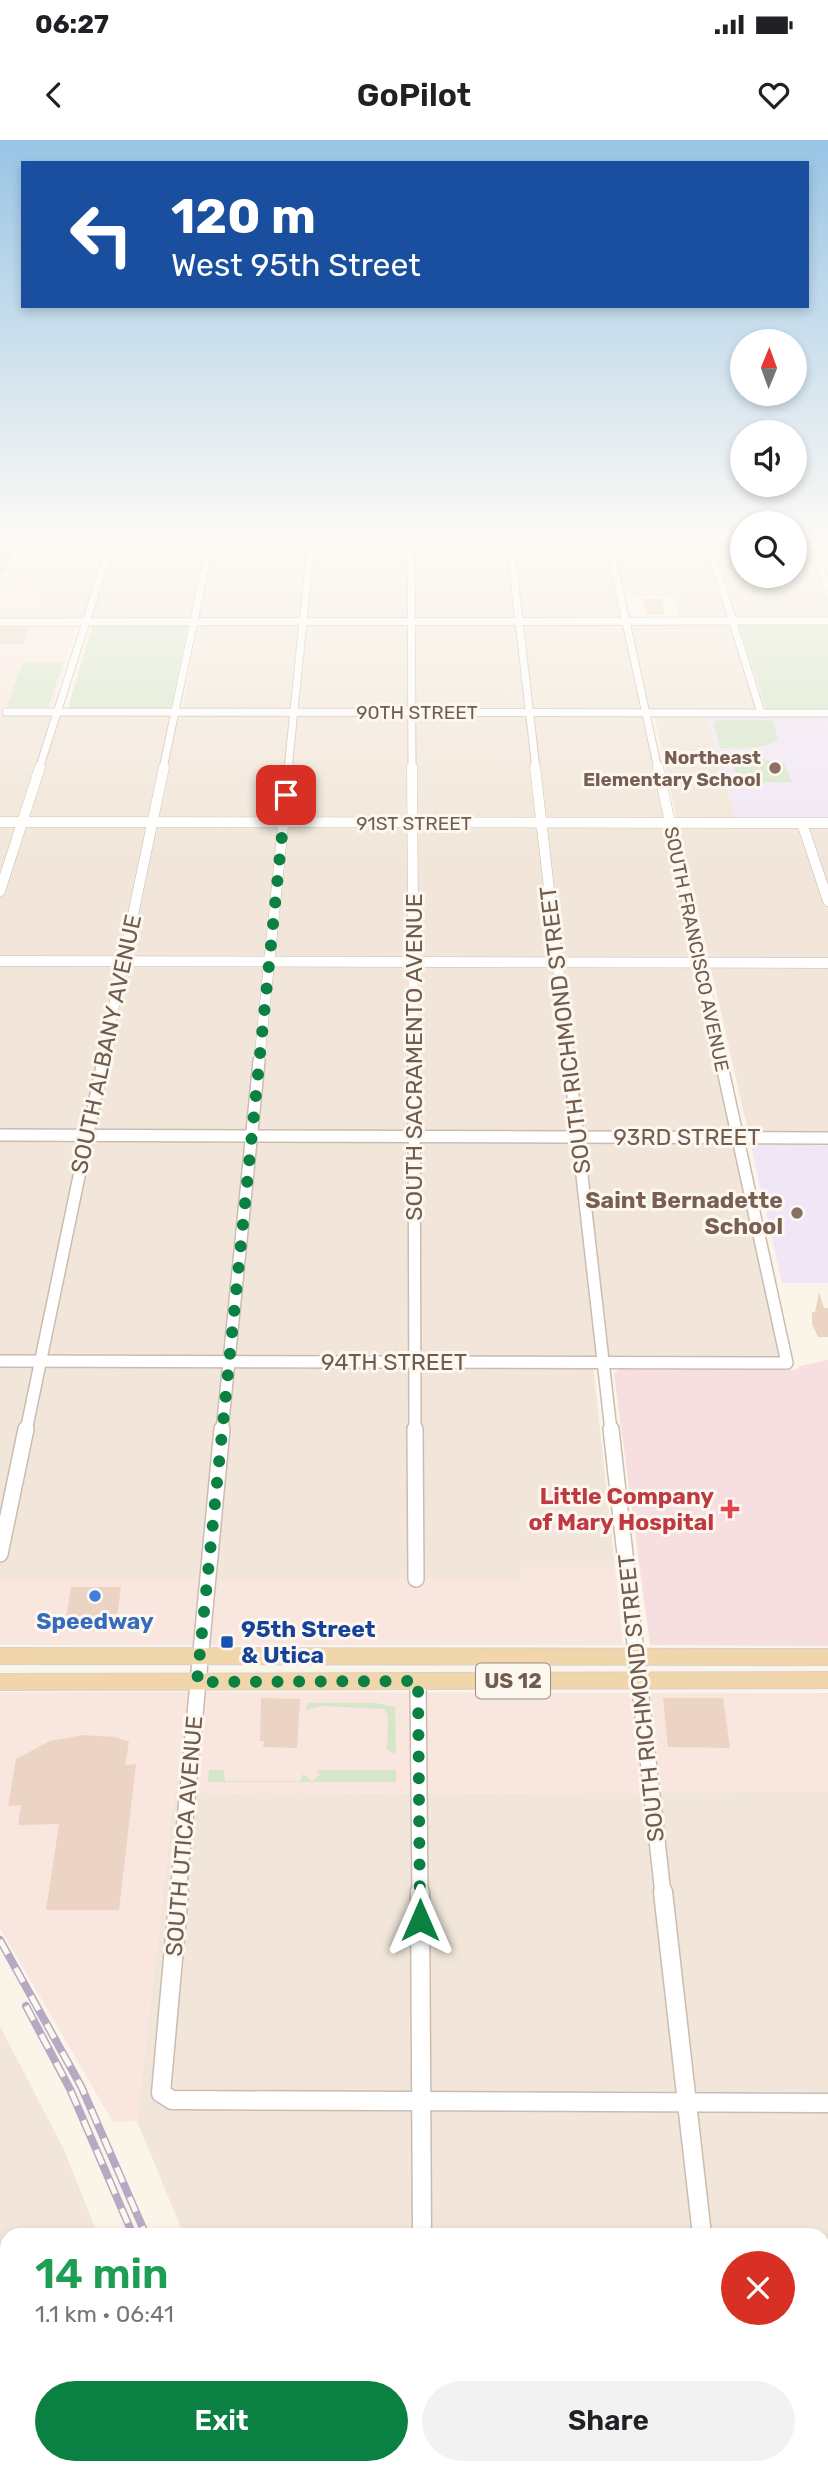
<!DOCTYPE html>
<meta charset="utf-8">
<style>
body{margin:0;font-family:Rubik,sans-serif;background:#f2f2f2;color:#202124;height:100vh;display:flex;flex-direction:column;font-size:26px;white-space:nowrap}
*{box-sizing:border-box;margin:0}
p{font-size:23px;color:#757577}
.icon{flex:none;width:38px;height:38px;fill:none;stroke:currentColor;stroke-width:2;stroke-linecap:round;stroke-linejoin:round}
.map{position:relative;flex:1;overflow:hidden}
.drawer{position:absolute;left:0px;top:2088px;width:830px;height:247px;display:flex;flex-direction:column;background:#fff;border-radius:21px 21px 0 0;box-shadow:0 4px 10px #0003}
.drawer>*{flex:none}
.top-card{position:absolute;left:21px;top:21px;width:788px;height:147px;border-radius:0px;box-shadow:0 4px 10px #0003;background:#1a4fa0;color:#fff;overflow:hidden}
.needle{width:46px;rotate:1deg}
.fabs{position:absolute;left:730px;top:189px;display:grid;gap:14px}
.fabs a{display:grid;place-items:center;width:77px;height:77px;border-radius:50%;background:#fff;box-shadow:0 4px 10px #0003;font-size:35px}
.pin{position:absolute;display:grid;place-items:center;width:60px;height:60px;color:#fff;margin:-30px;border-radius:14px;box-shadow:0 4px 10px #0006}
.me{position:absolute;width:77px;margin:-38px;rotate:0deg;stroke-linejoin:round;filter:drop-shadow(0 0 5px #0008)}
.turn{display:flex;align-items:center;gap:24px;height:147px;padding:0 35px;font-size:32px}
.turn .icon{width:91px;height:91px;stroke-width:2.5}
.turn b{display:block;font-size:49px;line-height:60px}
.round{display:grid;place-items:center;flex:none;width:74px;height:74px;border-radius:37px;background:#f2f2f2}
.head{display:flex;align-items:center;justify-content:space-between;height:119px;padding:0 35px}
h1{font-size:42px;font-weight:600;line-height:52px;color:#1e9e55}
.cta{display:flex;gap:14px;margin-top:auto;padding:14px 35px}
.cta a{flex:1;height:80px;border-radius:42px;background:#0b8043;color:#fff;font-size:28px;font-weight:600;line-height:80px;text-align:center}
.cta a+a{background:#f2f2f2;color:#202124}
.status{display:flex;justify-content:space-between;align-items:center;height:49px;padding:0 35px;background:#fff;direction:ltr}
.status svg{height:19px;fill:currentColor}
header{display:flex;justify-content:space-between;align-items:center;height:91px;padding:0 35px;background:#fff;font-size:32px;font-weight:600}
.map>svg:first-child{display:block}
</style>
<div class="status"><b>06:27</b><svg viewBox="0 0 49 12"><path d="M0 12V9h3v3zM5 12V6h3v6zM10 12V3h3v9zM15 12V0h3v12zM26 1h20v11H26zM47 4h2v5h-2z"/></svg></div>
<header><svg class="icon" aria-label="back" viewBox="0 0 24 24"><path d="M15 5l-7 7 7 7"/></svg>GoPilot<svg class="icon" aria-label="heart" viewBox="0 0 24 24"><path d="M12 20l-8-8c-3-5 5-10 8-4 3-6 11-1 8 4z"/></svg></header>
<div class="map">
<svg width="828" height="2334" viewBox="0 0 828 2334">
<rect width="100%" height="100%" fill="#faf4e9"/>
<!-- residential -->
<g fill="#f1e6d9">
<path d="M23 394H742V436H794L795 394H800L828 459V478H679L674 456H627L631 478 33 480 60 406H18Z"/>
<path d="M198 483H730L757 570H641L664 680 0 679V575H181Z"/>
<path d="M654 575H708L736 681 677 680Z"/>
<path d="M0 686 665 687 694 818 0 816Z"/>
<path d="M679 687H828V991H748Z"/>
<path d="M0 824 695 826 731 991 0 989Z"/>
<path d="M0 1000 732 1002 779 1216H592L615 1427H520V1439H0Z"/>
<path d="M828 1652V2334H266L264 2328H822V2095H184L137 1981 174 1653Z"/>
<path d="M0 1886 64 2010 98 2095H7V2328H179L181 2334H0Z"/>
</g>
<!-- commercial -->
<g fill="#f9e7df">
<path d="M18 406H60L33 480H0V448Z"/>
<path d="M77 483 52 567H3L0 573V484Z"/>
<path d="M520 1427H615L623 1505H0V1439H520Z"/>
<path d="M0 1552 828 1553V1652L174 1653 137 1981 113 1982 0 1788Z"/>
</g>
<!-- education -->
<g fill="#f0e6f6">
<path d="M708 576H828V681H736Z"/>
<path d="M750 1002H828V1143H782Z"/>
</g>
<!-- medical -->
<path fill="#f7dee1" d="M828 1220V1506L650 1505 614 1234 619 1229 796 1230 800 1226Z"/>
<!-- green -->
<g fill="#d5e6c9">
<path d="M738 482H828V570H766Z"/>
<path d="M188 483 171 568H68L93 484Z"/>
<path d="M23 522H63L48 567H7Z"/>
<path d="M717 580H773L778 600C761 610 740 608 720 608L713 583Z"/>
<path d="M731 618H757L784 624 792 642H743L738 640Z"/>
<path d="M308 1563H376L395 1567 396 1614 387 1610 388 1575 384 1569 320 1566 305 1571Z"/>
<path d="M209 1630H224L225 1641H300L303 1634 312 1641 320 1635 317 1630H396V1642H208Z"/>
</g>
<!-- building -->
<g fill="#ecd4c4">
<path d="M643 459H661L665 475H647Z"/>
<path d="M0 488H29L23 504H0Z"/>
<path d="M819 1152 824 1168H828V1197H818L812 1184V1172H815Z"/>
<path d="M71 1447H121L117 1479H128L126 1491H49L52 1478H66Z"/>
<path d="M261 1558 300 1559 297 1608 263 1607 264 1601H260Z"/>
<path d="M663 1558H723L730 1608 668 1607Z"/>
<path d="M83 1595 115 1597 129 1602 125 1625 136 1624 119 1770H46L59 1684 18 1685 21 1665 8 1666 16 1619 50 1601Z"/>
</g>
<g fill="none" stroke-linecap="round" stroke-linejoin="round">
<defs>
<g id="minor-far4">
<path d="M411 394 412 629"/>
<path d="M509 394 536 629"/>
<path d="M607 394 658 629"/>
<path d="M806 394 828 446"/>
<path d="M706 395 761 573"/>
<path d="M809 403H828"/>
<path d="M12 404 709 403"/>
<path d="M0 482 828 481"/>
<path d="M6 572 828 573"/>
<path d="M39 629 114 394"/>
<path d="M163 629 212 394"/>
<path d="M288 629 312 394"/>
</g>
<g id="minor-far3">
<path d="M412 627 414 922"/>
<path d="M535 627 569 922"/>
<path d="M658 627 722 922"/>
<path d="M0 682 828 683"/>
<path d="M802 683 828 761"/>
<path d="M0 751 40 627"/>
<path d="M0 821 828 823"/>
<path d="M102 922 164 627"/>
<path d="M259 922 289 627"/>
</g>
<g id="minor-far2">
<path d="M414 921 415 1291"/>
<path d="M569 921 611 1291"/>
<path d="M0 995 828 998"/>
<path d="M0 1221 787 1223 721 921"/>
<path d="M26 1291 103 921"/>
<path d="M222 1291 259 921"/>
</g>
<g id="minor-far1">
<path d="M415 1289 416 1439"/>
<path d="M611 1289 663 1754"/>
<path d="M0 1414 26 1289"/>
<path d="M418 1541 420 1754"/>
<path d="M178 1754 222 1289"/>
</g>
<g id="minor">
<path d="M179 1752 161 1953 172 1960 828 1963"/>
<path d="M420 1752 422 2095"/>
<path d="M663 1752 702 2095"/>
<path d="M0 2257H7"/>
<path d="M118 2328V2334"/>
<path d="M423 2328V2334"/>
<path d="M728 2328 729 2334"/>
</g>
<g id="major">
<path d="M11 394H19L4 430 0 433V419Z"/>
<path d="M0 1508 828 1509V1525L0 1524Z"/>
<path d="M828 1532V1548L0 1550V1534Z"/>
</g>
</defs>
<!-- minor-far4 casing -->
<use href="#minor-far4" stroke="#cbbcb1" stroke-width="9"/>
<!-- minor-far3 casing -->
<use href="#minor-far3" stroke="#cbbcb1" stroke-width="11"/>
<!-- minor-far2 casing -->
<use href="#minor-far2" stroke="#cbbcb1" stroke-width="14"/>
<!-- minor-far1 casing -->
<use href="#minor-far1" stroke="#cbbcb1" stroke-width="18"/>
<!-- minor casing -->
<use href="#minor" stroke="#cbbcb1" stroke-width="21"/>
<!-- major casing -->
<use href="#major" stroke="#d7d1ce" stroke-width="2"/>
<!-- minor-far4 -->
<use href="#minor-far4" stroke="#fff" stroke-width="7"/>
<!-- minor-far3 -->
<use href="#minor-far3" stroke="#fff" stroke-width="10"/>
<!-- minor-far2 -->
<use href="#minor-far2" stroke="#fff" stroke-width="11"/>
<!-- minor-far1 -->
<use href="#minor-far1" stroke="#fff" stroke-width="15"/>
<!-- minor -->
<use href="#minor" stroke="#fff" stroke-width="18"/>
<!-- major -->
<use href="#major" fill="#f0d6aa" fill-rule="evenodd"/>
<defs>
<g id="rail">
<path d="M0 1800 81 1946 146 2095"/>
<path d="M26 1866 70 1949 133 2095"/>
<path d="M213 2328 215 2334"/>
<path d="M227 2328 228 2334"/>
</g>
</defs>
<!-- rail casing -->
<use href="#rail" stroke="#b7a9c3" stroke-width="8"/>
<!-- rail -->
<use href="#rail" stroke="#fdf8ef" stroke-width="5" stroke-dasharray="16" stroke-linecap="butt"/>
</g>
<!-- sky -->
<linearGradient id="sky" x2="0" y2="1"><stop stop-color="#98c4e5"/><stop offset="0.55" stop-color="#fdfaf5"/><stop offset="1" stop-color="#fdfaf5" stop-opacity="0"/></linearGradient>
<rect width="828" height="721" fill="url(#sky)"/>
<g fill="none" stroke-linecap="round" stroke-linejoin="round">
<!-- route -->
<path stroke="#0b8043" stroke-width="12" stroke-dasharray="0 21.6" d="M286 655 197 1542 418 1541 420 1780"/>
</g>
<!-- markers -->
<g fill="#8d6e63" stroke="#fdf8ef" stroke-width="2.5">
<circle cx="775" cy="628" r="7"/>
<circle cx="797" cy="1073" r="7"/>
</g>
<path fill="#e0444e" stroke="#fdf8ef" stroke-width="2.5" d="M726.5 1358.5h7v7h7v7h-7v7h-7v-7h-7v-7h7z"/>
<circle fill="#3f7fe0" stroke="#fdf8ef" stroke-width="2.5" cx="95" cy="1456" r="7"/>
<rect fill="#1a4fb4" stroke="#fdf8ef" stroke-width="2.5" x="220" y="1495" width="14" height="14" rx="3.5"/>
<g text-anchor="middle" stroke-width="6" stroke-linejoin="round" paint-order="stroke">
<!-- far-street labels -->
<g font-size="19" fill="#715c50" stroke="#fdf8ef">
<text x="417" y="579">90TH STREET</text>
<text x="414" y="690">91ST STREET</text>
<text transform="translate(697 809) rotate(78)" y="7">SOUTH FRANCISCO AVENUE</text>
</g>
<!-- far-education labels -->
<g font-size="19" font-weight="bold" fill="#785e54" stroke="#fdf8ef" text-anchor="end">
<text x="761" y="624">Northeast<tspan x="761" dy="22">Elementary School</tspan></text>
</g>
<!-- shield labels -->
<rect fill="#fdf8ef" stroke="#9b8b80" stroke-width="2" x="476" y="1523.5" width="74" height="35" rx="5"/>
<g font-size="21" font-weight="bold" fill="#715c50">
<text x="513" y="1548">US 12</text>
</g>
<!-- street labels -->
<g font-size="23" fill="#715c50" stroke="#fdf8ef">
<text transform="translate(565 890) rotate(-97)" y="8">SOUTH RICHMOND STREET</text>
<text transform="translate(106 904) rotate(-78)" y="8">SOUTH ALBANY AVENUE</text>
<text transform="translate(414 917) rotate(-90)" y="8">SOUTH SACRAMENTO AVENUE</text>
<text x="687" y="1005">93RD STREET</text>
<text x="394" y="1230">94TH STREET</text>
<text transform="translate(641 1558) rotate(-96)" y="8">SOUTH RICHMOND STREET</text>
<text transform="translate(184 1696) rotate(-85)" y="8">SOUTH UTICA AVENUE</text>
</g>
<!-- education labels -->
<g font-size="23" font-weight="bold" fill="#785e54" stroke="#fdf8ef" text-anchor="end">
<text x="783" y="1068">Saint Bernadette<tspan x="783" dy="26">School</tspan></text>
</g>
<!-- health labels -->
<g font-size="23" font-weight="bold" fill="#be3a42" stroke="#fdf8ef" text-anchor="end">
<text x="714" y="1364">Little Company<tspan x="714" dy="26">of Mary Hospital</tspan></text>
</g>
<!-- shop labels -->
<g font-size="23" font-weight="bold" fill="#366cbe" stroke="#fdf8ef">
<text x="95" y="1489">Speedway</text>
</g>
<!-- transit labels -->
<g font-size="23" font-weight="bold" fill="#164399" stroke="#fdf8ef" text-anchor="start">
<text x="241" y="1497">95th Street<tspan x="241" dy="26">&amp; Utica</tspan></text>
</g>
</g>
</svg>
<div class="fabs">
<a><svg class="needle" viewBox="-14 -14 28 28"><path d="M0-13l5 13h-10z" fill="#e53935"/><path d="M0 13l5-13h-10z" fill="#757577"/></svg></a>
<a><svg class="icon" aria-label="sound" viewBox="0 0 24 24"><path d="M4 9h4l5-4v14l-5-4H4zM17 9q2 3 0 6"/></svg></a>
<a><svg class="icon" aria-label="search" viewBox="0 0 24 24"><circle cx="10" cy="10" r="6"/><path d="M15 15l6 6"/></svg></a>
</div>
<div class="pin" style="left:286px;top:655px;background:#d93025"><svg class="icon" aria-label="arrive" viewBox="0 0 24 24"><path d="M6 21V4h12l-3 4 3 4H6"/></svg></div>
<svg class="me" style="left:420px;top:1780px" viewBox="-20 -20 40 40"><path d="M0-17L14 15 0 8-14 15z" fill="#0b8043" stroke="#fff" stroke-width="4"/></svg>
<div class="top-card">
<div class="turn"><svg class="icon" aria-label="left" viewBox="0 0 24 24"><path d="M17 20v-9H6M10 6l-5 5 5 5"/></svg><div><b>120 m</b>West 95th Street</div></div>
</div>
<section class="drawer">
<div class="head"><div><h1>14 min</h1><p>1.1 km · 06:41</p></div><a class="round" style="background:#d93025;color:#fff"><svg class="icon" aria-label="close" viewBox="0 0 24 24"><path d="M6 6l12 12M18 6L6 18"/></svg></a></div>
<div class="cta"><a>Exit</a><a>Share</a></div>
</section>
</div>
